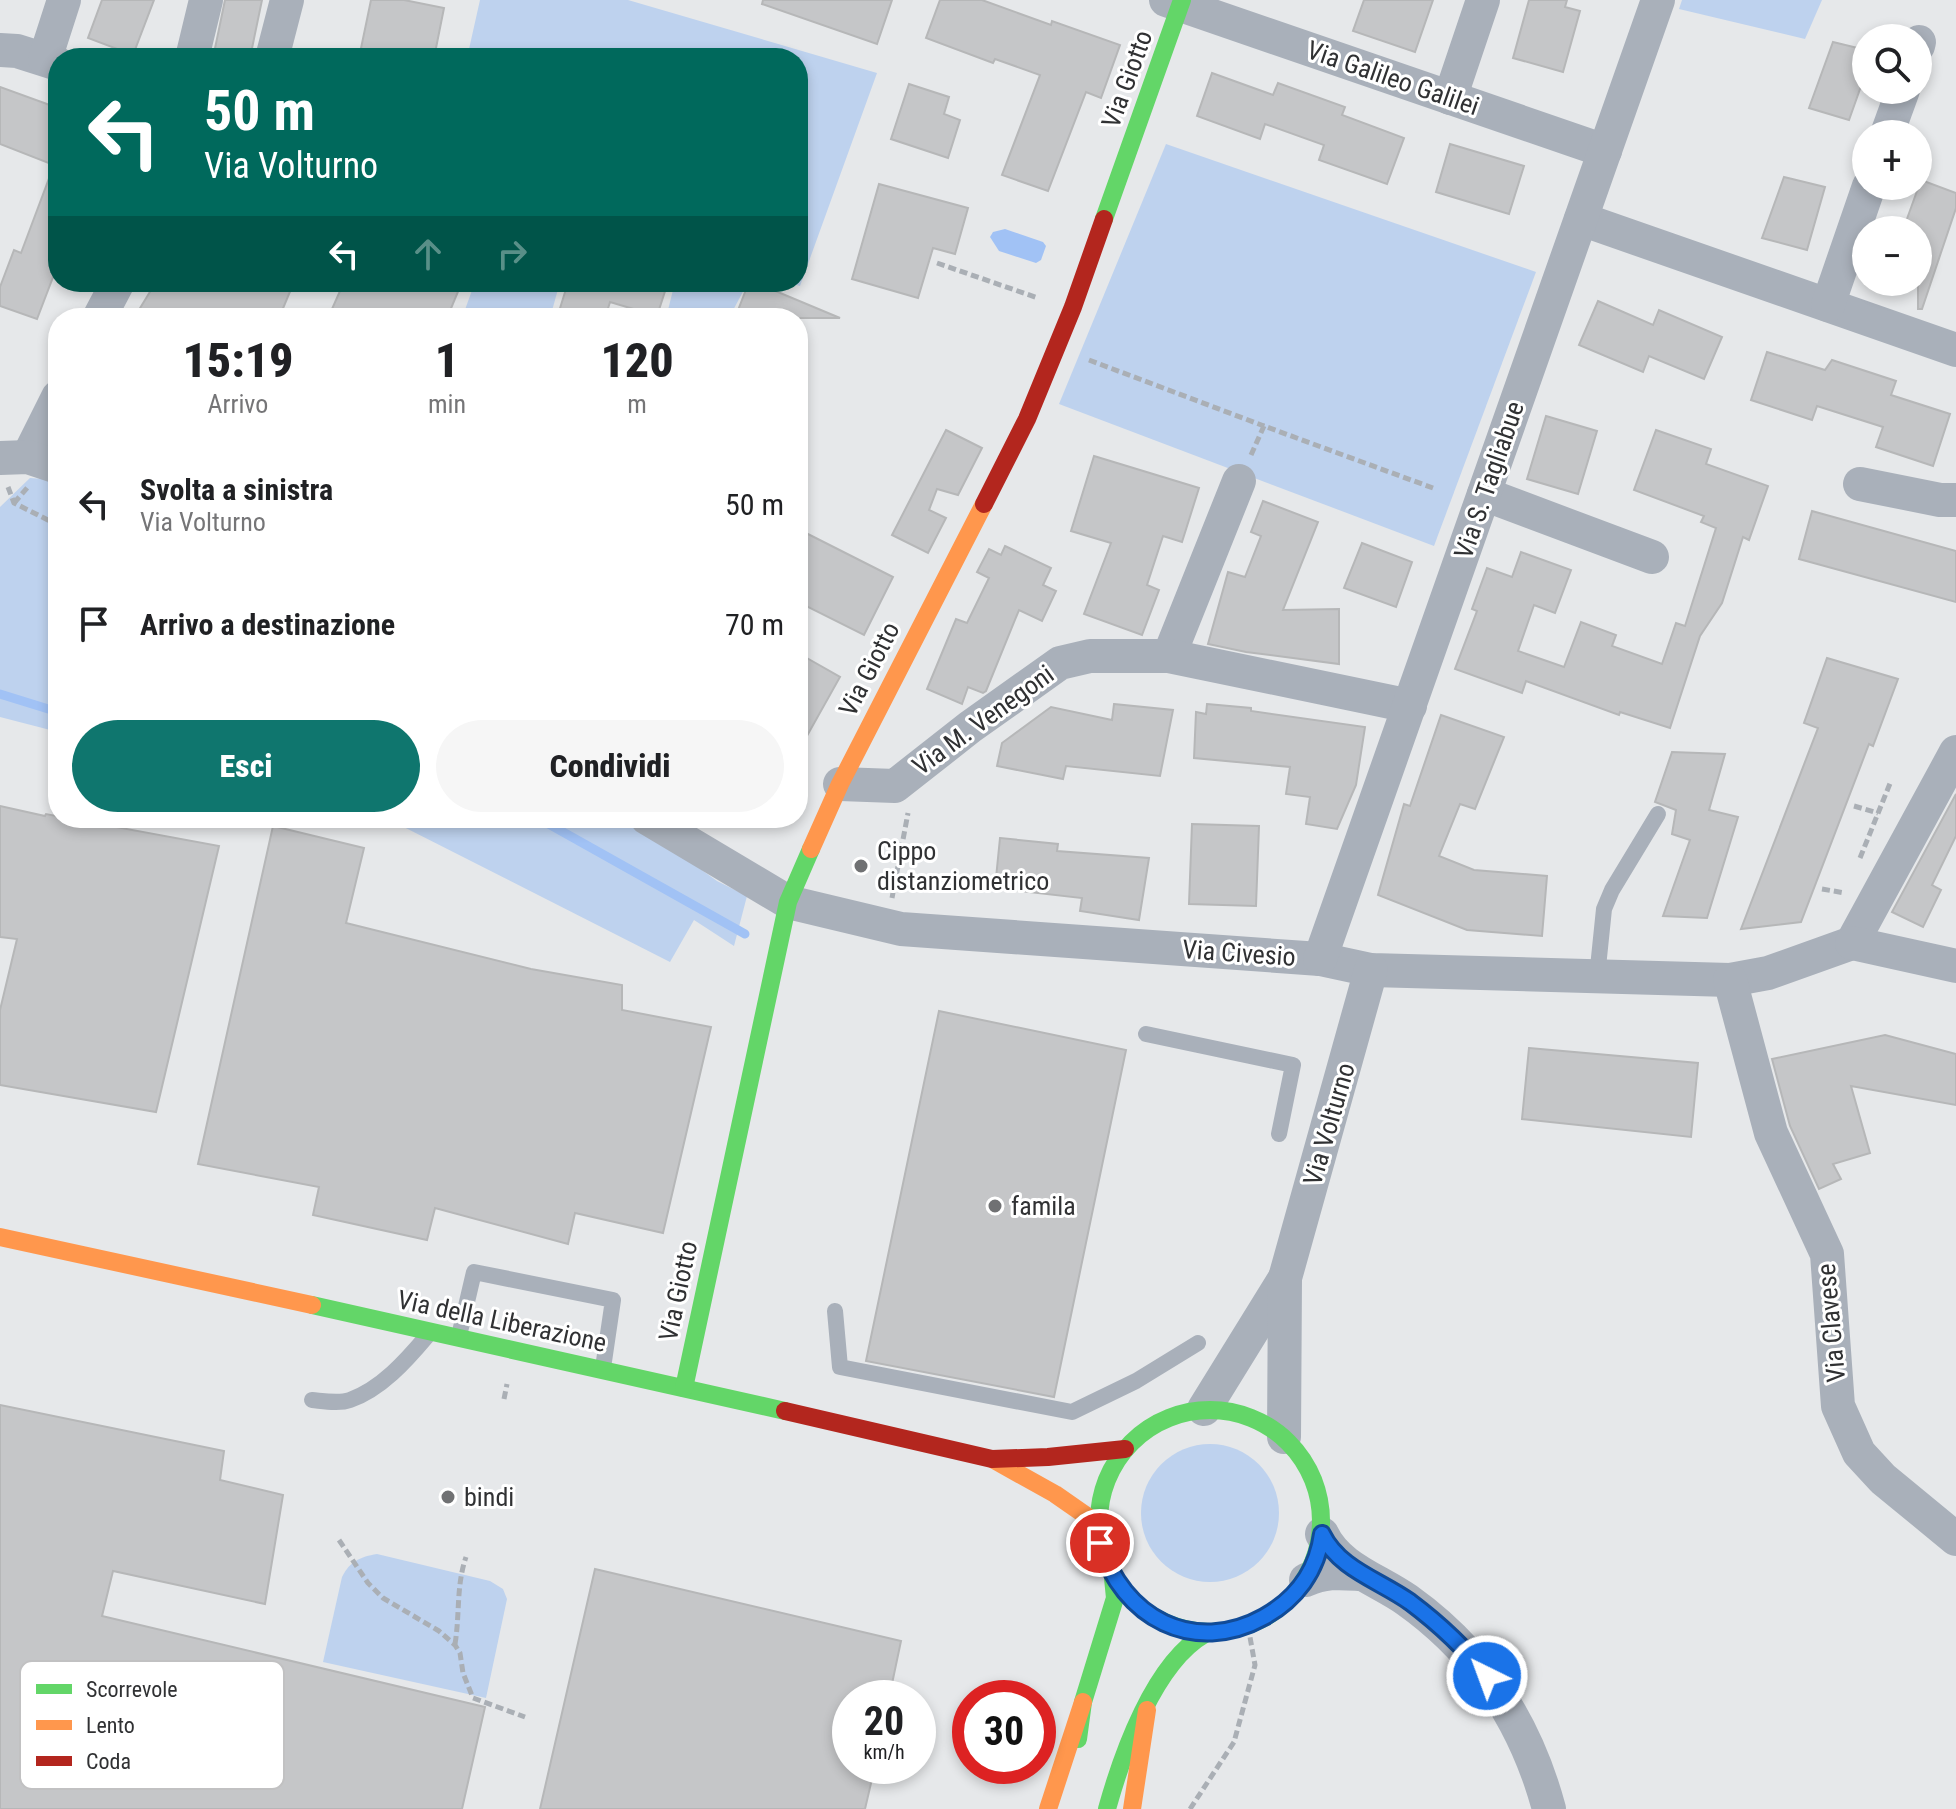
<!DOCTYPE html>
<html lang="it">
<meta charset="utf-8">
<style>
body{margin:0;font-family:"Roboto Condensed",sans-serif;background:#f6f6f6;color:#202124;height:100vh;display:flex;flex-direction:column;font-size:30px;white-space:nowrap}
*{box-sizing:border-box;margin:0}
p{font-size:26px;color:#757577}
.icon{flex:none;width:44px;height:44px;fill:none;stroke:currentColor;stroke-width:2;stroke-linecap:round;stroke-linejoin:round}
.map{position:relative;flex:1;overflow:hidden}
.details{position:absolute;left:48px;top:308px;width:760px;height:520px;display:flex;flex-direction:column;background:#fff;border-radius:32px;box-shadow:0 4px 12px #0003}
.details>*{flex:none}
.guide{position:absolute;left:48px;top:48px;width:760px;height:244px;border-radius:32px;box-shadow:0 4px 12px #0003;background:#00695c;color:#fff;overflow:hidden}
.buttons{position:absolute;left:1852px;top:24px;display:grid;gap:16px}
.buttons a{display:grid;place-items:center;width:80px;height:80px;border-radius:50%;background:#fff;box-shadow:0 4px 12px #0003;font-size:40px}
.speed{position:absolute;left:832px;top:1680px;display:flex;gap:16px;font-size:40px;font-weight:700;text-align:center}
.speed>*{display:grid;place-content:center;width:104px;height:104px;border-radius:50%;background:#fff;box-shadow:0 4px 12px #0003;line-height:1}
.speed small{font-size:20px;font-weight:400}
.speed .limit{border:12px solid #d22;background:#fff;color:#111}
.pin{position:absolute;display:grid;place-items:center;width:68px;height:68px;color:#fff;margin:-34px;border:4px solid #fff;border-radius:50%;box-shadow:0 2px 8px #0007}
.me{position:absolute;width:88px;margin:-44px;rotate:318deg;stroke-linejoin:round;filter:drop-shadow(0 0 6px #0008)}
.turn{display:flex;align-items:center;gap:28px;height:168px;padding:0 24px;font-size:36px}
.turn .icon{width:104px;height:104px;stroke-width:2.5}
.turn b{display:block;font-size:56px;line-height:68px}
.lanes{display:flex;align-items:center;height:76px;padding:0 24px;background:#0003;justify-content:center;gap:40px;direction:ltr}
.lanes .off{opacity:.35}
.eta{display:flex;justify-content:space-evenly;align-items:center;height:136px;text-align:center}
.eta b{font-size:48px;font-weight:800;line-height:56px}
.primary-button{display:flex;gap:16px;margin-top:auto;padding:16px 24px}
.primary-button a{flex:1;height:92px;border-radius:48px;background:#0f766e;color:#fff;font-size:32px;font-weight:800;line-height:92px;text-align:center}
.primary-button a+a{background:#f6f6f6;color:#202124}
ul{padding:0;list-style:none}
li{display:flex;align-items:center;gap:24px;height:120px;padding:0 24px}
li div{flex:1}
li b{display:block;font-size:30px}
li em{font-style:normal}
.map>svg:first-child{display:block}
</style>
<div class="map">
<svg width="1956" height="1809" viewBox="0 0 1956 1809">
<rect width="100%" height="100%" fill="#e6e8ea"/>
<!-- green -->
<g fill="#bed2ee">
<path d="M480 0H628L877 73 800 286 786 282H798V58H467Z"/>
<path d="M1682 0H1822L1805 39 1679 9Z"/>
<path d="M1166 144 1536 272 1434 546 1059 404Z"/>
<path d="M475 282H560L550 318H462Z"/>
<path d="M675 282H748L729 318H679L667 314Z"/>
<path d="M30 478 58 480V732L0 717V507Z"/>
<path d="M386 818H630L717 881 747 896 734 946 694 920 670 962Z"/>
<circle cx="1210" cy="1513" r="69"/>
<path d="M377 1554 490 1581 503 1589 507 1599 486 1698 323 1662 342 1577C350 1561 360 1557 377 1554Z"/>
</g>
<!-- water -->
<path fill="#a1c2f5" d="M1005 229 1043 242 1046 246 1041 260 1036 263 999 251 990 237 993 232Z"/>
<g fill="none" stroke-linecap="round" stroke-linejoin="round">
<!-- stream -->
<g stroke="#a1c2f5" stroke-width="9">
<path d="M0 694 58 712"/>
<path d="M538 818 745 934"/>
</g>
</g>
<!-- building -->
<g fill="#c5c6c8" stroke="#b6b7b8" stroke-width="2">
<path d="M102 0H154L133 55 88 38Z"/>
<path d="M225 0H262L250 58H213Z"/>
<path d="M371 0H404L444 8 434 58H359Z"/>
<path d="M763 0H892L877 44 762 4Z"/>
<path d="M940 0H982L1051 25 1052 21 1120 45 1101 98 1086 92 1048 191 1002 175 1040 75 995 59 993 63 926 38Z"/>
<path d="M1364 0H1433L1415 52 1353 31Z"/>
<path d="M1529 0H1567L1565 7 1580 11 1563 72 1513 58Z"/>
<path d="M1833 42 1866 50V72L1849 120 1809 108Z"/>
<path d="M1212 73 1273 95 1278 83 1345 107 1342 115 1404 138 1387 184 1319 160 1324 145 1265 124 1260 139 1197 116Z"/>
<path d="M909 84 949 97 944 114 960 120 948 158 891 139Z"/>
<path d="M0 87 58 108V264L37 319 0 306V287L14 250 21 253 54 165 0 144Z"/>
<path d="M1450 144 1524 166 1509 214 1436 192Z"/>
<path d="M1784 177 1825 187 1807 250 1762 238Z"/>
<path d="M1921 180 1956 193V208L1922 309H1918V230H1903Z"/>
<path d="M879 184 968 208 955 254 933 248 918 298 852 279Z"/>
<path d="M156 282H294L279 318H134Z"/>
<path d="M344 282H462L447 318H328Z"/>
<path d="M565 282H668L657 316 610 302 605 318H557L566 289Z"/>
<path d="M749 282H754L840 318H735Z"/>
<path d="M1598 301 1653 325 1659 310 1722 337 1704 379 1649 356 1643 372 1579 345Z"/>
<path d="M1767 352 1825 370 1832 360 1896 381 1891 395 1950 414 1933 466 1876 447 1883 427 1817 406 1812 420 1751 400Z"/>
<path d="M1546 416 1597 431 1578 494 1527 479Z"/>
<path d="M946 430 982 448 958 495 937 489 929 510 946 518 928 553 892 535Z"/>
<path d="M1656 430 1711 449 1706 464 1768 486 1749 540 1743 537 1722 603 1700 636 1670 728 1620 712 1619 715 1526 681 1522 693 1455 669 1477 611 1472 609 1487 568 1512 577 1521 552 1571 570 1555 613 1534 605 1518 651 1564 667 1581 622 1616 635 1612 646 1662 664 1676 623 1685 626 1716 528 1701 522 1704 516 1634 490Z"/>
<path d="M1094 456 1199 488 1182 542 1163 536 1147 585 1159 590 1142 635 1084 614 1111 543 1071 531Z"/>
<path d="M1263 501 1318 522 1283 610 1339 609V664L1246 652 1208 644 1228 572 1245 577 1261 536 1251 532Z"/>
<path d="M1812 511 1956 551V602L1799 559Z"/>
<path d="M798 529 893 577 864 635 798 602Z"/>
<path d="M1362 543 1412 562 1396 607 1344 588Z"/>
<path d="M1005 546 1051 568 1043 585 1056 591 1042 621 1019 610 986 691 983 693 968 687 962 704 927 689 956 619 967 623 989 578 977 572 989 549 1001 555Z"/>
<path d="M798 653 840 677 798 752Z"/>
<path d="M1827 658 1898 679 1873 746 1869 744 1801 922 1741 929 1818 728 1804 723Z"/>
<path d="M1114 704 1173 710 1160 776 1066 766 1063 779 997 766 1002 743 1051 707 1112 720Z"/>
<path d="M1207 704 1251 708V711L1365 727 1356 785 1337 829 1306 824 1310 797 1286 794 1290 767 1194 758 1196 712 1206 714Z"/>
<path d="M1441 715 1504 737 1475 809 1460 804 1439 856 1474 870 1547 876 1542 936 1467 930 1378 895 1404 804 1410 806Z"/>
<path d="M1672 752 1725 754 1709 810 1738 817 1707 918 1663 916 1690 840 1672 834 1676 810 1655 802Z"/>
<path d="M1956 794V836L1932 885 1941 890 1923 927 1892 912Z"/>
<path d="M0 806 45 816 46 814 219 846 156 1112 0 1085V1010L17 939 0 937Z"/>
<path d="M1192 824 1259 826 1256 906 1189 904Z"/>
<path d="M273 826 364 848 346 923 531 969 622 985V1010L711 1027 663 1233 575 1213 568 1244 435 1208 427 1240 313 1215 319 1187 198 1164Z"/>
<path d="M1000 838 1058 844 1057 851 1149 858 1139 920 1080 911 1082 898 995 888Z"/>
<path d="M939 1011 1126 1050 1054 1397 866 1361Z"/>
<path d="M1885 1035 1956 1054V1105L1851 1086 1870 1153 1833 1164 1841 1179 1819 1189 1790 1126 1772 1059Z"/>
<path d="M1529 1048 1698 1063 1691 1137 1522 1119Z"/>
<path d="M0 1405 224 1451 220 1480 283 1495 265 1604 113 1571 102 1616 485 1707 462 1809H0Z"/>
<path d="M595 1569 901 1641 889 1698H850V1766H875L865 1809H540Z"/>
</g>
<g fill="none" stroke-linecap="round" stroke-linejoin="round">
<!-- path -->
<g stroke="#aaafb5" stroke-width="5" stroke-dasharray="8 4" stroke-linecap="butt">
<path d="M937 263 1038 298"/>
<path d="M1089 360 1264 426"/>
<path d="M1251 455 1264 426 1433 488"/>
<path d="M8 487 14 503 58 525"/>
<path d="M14 503 28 487"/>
<path d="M1854 806 1878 813"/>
<path d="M1860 858 1891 781"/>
<path d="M1822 889 1845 893"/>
<path d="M892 898 908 813"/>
<path d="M504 1399 507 1384"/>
<path d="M339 1540 368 1583 383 1598 439 1631 455 1645 460 1653 463 1673 473 1698 525 1717"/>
<path d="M455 1644C460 1614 456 1586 466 1557"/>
<path d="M1190 1809 1234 1742 1255 1665 1248 1626"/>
</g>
<!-- lane -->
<g stroke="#a9b0ba" stroke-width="16">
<path d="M1597 977 1604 909 1612 890 1658 814"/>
<path d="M1146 1034 1293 1065 1279 1134"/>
<path d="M835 1311 840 1367 1072 1412 1136 1381 1198 1343"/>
<path d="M459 1336 474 1272 613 1300 603 1368"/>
<path d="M312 1400C323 1401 339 1404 350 1400 381 1389 406 1361 427 1336"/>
</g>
<!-- street -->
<g stroke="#a9b0ba" stroke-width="34">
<path d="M1166 0 1605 151"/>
<path d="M1918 46 1919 42"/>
<path d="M0 50 17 51 58 64"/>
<path d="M192 58 206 0"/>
<path d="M272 58 287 0"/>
<path d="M45 59 64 0"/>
<path d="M1450 98 1483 0"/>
<path d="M1887 134 1903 90"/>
<path d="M1581 219 1956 350"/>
<path d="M1828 305 1869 186"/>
<path d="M99 318 118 282"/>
<path d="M28 457 58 397"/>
<path d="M0 458 28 457 58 467"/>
<path d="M1860 484 1940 500H1956"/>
<path d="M1484 494 1652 557"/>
<path d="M1169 656 1239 481"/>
<path d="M840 784 895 786 970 727 1060 663 1090 656H1169L1410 706"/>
<path d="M647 818 788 902 901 929 1320 959 1371 970 1730 980 1768 973 1852 943"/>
<path d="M1852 943 1956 752"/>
<path d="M1852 943 1956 966"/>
<path d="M1320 959 1658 0"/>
<path d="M1730 980 1771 1133 1827 1254 1838 1406 1859 1453 1883 1479 1956 1539"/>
<path d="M1204 1409 1285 1278"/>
<path d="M1284 1437 1285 1278 1371 970"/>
<path d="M1322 1534C1338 1568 1377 1579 1407 1600 1480 1652 1526 1723 1549 1809"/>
<path d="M1306 1580C1325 1571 1342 1573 1361 1574"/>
</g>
<!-- fast -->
<g stroke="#63d668" stroke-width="18">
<path d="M1104 219 1182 0"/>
<path d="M312 1305 785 1411"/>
<path d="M684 1388 788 902 811 849"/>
<circle cx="1210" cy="1521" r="111"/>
<path d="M1078 1739 1083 1702 1115 1598 1113 1578"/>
<path d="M1107 1809C1122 1755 1154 1663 1205 1634"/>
</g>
<!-- slow -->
<g stroke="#ff974d" stroke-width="18">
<path d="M811 849 840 784 984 504"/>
<path d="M0 1237 312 1305"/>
<path d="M994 1460 1055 1494 1098 1524"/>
<path d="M1048 1809 1083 1702"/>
<path d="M1132 1809 1147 1710"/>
</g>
<!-- jam -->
<g stroke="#b3261e" stroke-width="18">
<path d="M984 504 1027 419 1073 307 1104 219"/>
<path d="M785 1411 992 1459 1048 1457 1125 1449"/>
</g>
</g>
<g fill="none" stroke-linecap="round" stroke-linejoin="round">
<defs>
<path id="route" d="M1100 1543C1122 1618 1194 1656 1264 1617 1296 1599 1317 1571 1322 1534 1339 1569 1379 1580 1410 1602 1438 1623 1465 1648 1487 1676"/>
</defs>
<!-- route casing -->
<use href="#route" stroke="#114b97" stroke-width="20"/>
<!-- route -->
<use href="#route" stroke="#1a73e8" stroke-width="14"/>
</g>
<!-- markers -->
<g fill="#707173" stroke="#fff" stroke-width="3">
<circle cx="861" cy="866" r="8"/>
<circle cx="995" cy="1206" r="8"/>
<circle cx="448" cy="1497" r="8"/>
</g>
<g text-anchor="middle" stroke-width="6" stroke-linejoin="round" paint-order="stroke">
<!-- street labels -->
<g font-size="26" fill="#303133" stroke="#fff">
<text transform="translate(1393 78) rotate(19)" y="9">Via Galileo Galilei</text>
<text transform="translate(1127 79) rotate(-70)" y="9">Via Giotto</text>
<text transform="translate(1489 480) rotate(-71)" y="9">Via S. Tagliabue</text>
<text transform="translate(869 669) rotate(-63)" y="9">Via Giotto</text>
<text transform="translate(983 720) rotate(-36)" y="9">Via M. Venegoni</text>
<text transform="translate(1239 953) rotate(4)" y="9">Via Civesio</text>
<text transform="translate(1329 1124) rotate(-74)" y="9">Via Volturno</text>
<text transform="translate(678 1291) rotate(-78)" y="9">Via Giotto</text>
<text transform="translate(502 1321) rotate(12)" y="9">Via della Liberazione</text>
<text transform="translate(1831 1323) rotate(-95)" y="9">Via Clavese</text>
</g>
<!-- poi labels -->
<g font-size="26" fill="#303133" stroke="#fff" text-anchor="start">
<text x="877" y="860">Cippo<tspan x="877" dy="30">distanziometrico</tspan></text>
<text x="1011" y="1215">famila</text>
<text x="464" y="1506">bindi</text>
</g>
</g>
<!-- legend -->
<rect x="20" y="1661" width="264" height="128" rx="12" fill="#fff" stroke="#c1c1c2" stroke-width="2"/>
<rect x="36" y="1684" width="36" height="10" fill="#63d668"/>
<rect x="36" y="1720" width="36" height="10" fill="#ff974d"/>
<rect x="36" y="1756" width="36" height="10" fill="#b3261e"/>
<g font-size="22" fill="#303133">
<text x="86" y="1697">Scorrevole</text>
<text x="86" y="1733">Lento</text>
<text x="86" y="1769">Coda</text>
</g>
</svg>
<div class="buttons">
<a><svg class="icon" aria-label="search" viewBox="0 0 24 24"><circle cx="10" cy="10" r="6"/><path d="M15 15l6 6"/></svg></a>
<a>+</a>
<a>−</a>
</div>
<div class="speed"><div>20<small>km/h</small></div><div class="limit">30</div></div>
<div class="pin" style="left:1100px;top:1543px;background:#d93025"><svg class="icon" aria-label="arrive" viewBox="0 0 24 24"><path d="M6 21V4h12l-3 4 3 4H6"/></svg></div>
<svg class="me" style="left:1487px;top:1676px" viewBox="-20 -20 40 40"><circle r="17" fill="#1a73e8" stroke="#fff" stroke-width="3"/><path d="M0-11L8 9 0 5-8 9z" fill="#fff"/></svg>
<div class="guide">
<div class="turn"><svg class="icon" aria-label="left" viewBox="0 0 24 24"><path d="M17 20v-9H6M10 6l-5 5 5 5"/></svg><div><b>50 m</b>Via Volturno</div></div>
<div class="lanes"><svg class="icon" aria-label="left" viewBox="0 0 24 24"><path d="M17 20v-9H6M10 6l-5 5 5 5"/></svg><svg class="icon off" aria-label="ahead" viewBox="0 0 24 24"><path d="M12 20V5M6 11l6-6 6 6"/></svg><svg class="icon off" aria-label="right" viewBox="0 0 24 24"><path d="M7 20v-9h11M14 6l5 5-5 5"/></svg></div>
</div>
<section class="details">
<div class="eta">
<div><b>15:19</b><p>Arrivo</p></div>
<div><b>1</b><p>min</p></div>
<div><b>120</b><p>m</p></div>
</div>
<ul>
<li><svg class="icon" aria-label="left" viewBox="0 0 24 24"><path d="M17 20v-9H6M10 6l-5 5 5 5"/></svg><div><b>Svolta a sinistra</b><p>Via Volturno</p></div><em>50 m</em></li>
<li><svg class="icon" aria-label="arrive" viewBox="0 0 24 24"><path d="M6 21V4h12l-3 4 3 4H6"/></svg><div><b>Arrivo a destinazione</b></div><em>70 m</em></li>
</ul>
<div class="primary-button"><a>Esci</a><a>Condividi</a></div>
</section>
</div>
